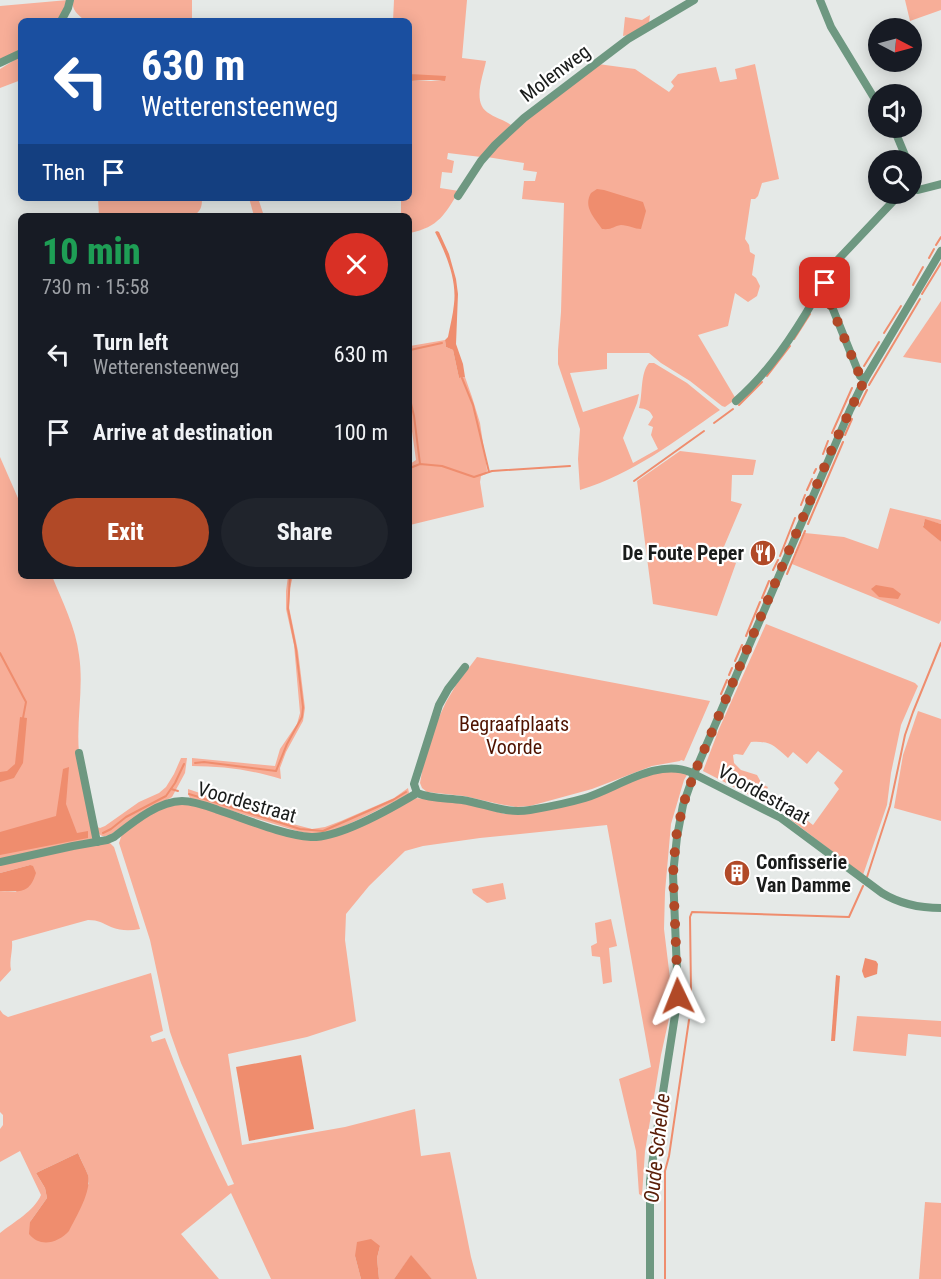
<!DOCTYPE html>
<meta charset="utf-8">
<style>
body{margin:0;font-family:"Roboto Condensed",sans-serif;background:#20242c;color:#f1f3f6;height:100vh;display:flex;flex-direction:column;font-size:22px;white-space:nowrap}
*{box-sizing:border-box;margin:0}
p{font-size:20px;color:#9ea1a6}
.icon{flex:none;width:33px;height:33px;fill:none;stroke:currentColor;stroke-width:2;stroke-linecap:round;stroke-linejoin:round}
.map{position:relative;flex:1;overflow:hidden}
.details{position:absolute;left:18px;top:213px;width:394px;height:366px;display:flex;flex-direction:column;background:#171b24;border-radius:9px;box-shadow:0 3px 15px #0003}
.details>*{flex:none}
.hud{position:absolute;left:18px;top:18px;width:394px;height:183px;border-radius:9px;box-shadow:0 3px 15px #0003;background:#1a4fa0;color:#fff;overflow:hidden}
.needle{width:39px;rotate:96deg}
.tools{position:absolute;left:868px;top:18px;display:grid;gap:12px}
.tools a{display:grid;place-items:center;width:54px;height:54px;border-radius:50%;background:#171b24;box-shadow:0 3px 15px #0003;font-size:30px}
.pin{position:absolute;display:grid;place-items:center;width:51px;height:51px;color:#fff;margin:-26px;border-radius:12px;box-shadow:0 3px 9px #0006}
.me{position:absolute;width:66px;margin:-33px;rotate:358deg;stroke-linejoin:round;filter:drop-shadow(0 0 4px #0008)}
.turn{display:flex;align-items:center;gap:21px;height:126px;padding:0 24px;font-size:27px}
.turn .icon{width:78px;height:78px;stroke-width:2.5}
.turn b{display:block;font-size:42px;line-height:51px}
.then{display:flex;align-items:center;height:57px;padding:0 24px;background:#0003;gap:12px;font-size:22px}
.round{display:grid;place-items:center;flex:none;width:63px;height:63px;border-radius:32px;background:#20242c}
.summary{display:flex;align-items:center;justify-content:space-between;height:102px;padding:0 24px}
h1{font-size:36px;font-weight:800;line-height:45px;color:#1e9e55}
.primary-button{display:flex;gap:12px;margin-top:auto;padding:12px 24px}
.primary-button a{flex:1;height:69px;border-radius:36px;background:#b14927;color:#fff;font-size:24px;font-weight:800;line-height:69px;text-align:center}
.primary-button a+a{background:#20242c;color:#f1f3f6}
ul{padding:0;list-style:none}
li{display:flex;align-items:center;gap:18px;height:78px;padding:0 24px}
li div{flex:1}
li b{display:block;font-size:22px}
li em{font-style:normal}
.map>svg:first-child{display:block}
</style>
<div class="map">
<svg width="941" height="1279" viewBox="0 0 941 1279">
<rect width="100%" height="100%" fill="#e5e9e7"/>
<!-- green -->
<g fill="#f7ae98" fill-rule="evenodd">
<path d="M68 0 58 21H21V50L0 61V6Z"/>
<path d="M73 0H192V21H85C78 14 71 10 73 0Z"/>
<path d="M394 0H467L462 58 486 61C483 77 471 104 490 114 498 119 504 120 511 125L481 157 448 153 447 159 454 161 452 173 442 172 440 188 459 191C445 214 439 227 410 233V216H401V198H410V81H445L410 74V21H393Z"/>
<path d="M905 0H941V10L910 21Z"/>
<path d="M650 15 649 23 628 35 623 36 625 17 642 20Z"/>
<path d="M21 56V80L0 88V69Z"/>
<path d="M598 64 635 69 669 92 674 86 671 82 678 74 716 67 720 82 737 79 735 69 755 64 779 179 762 183 758 196 755 199H751L745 239 749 245 750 252 755 255 752 275 756 278 760 286 757 296 748 302 735 293 728 326 698 335 736 399 725 407 722 406 690 381 661 363 649 353H607V369L570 373 583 412 639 394 637 403 623 438 633 463 658 449 651 435 653 427 648 425 653 417C650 410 646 409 639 408 643 395 640 373 649 363H654L687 383 720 410C675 441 633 474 580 490L578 459 580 429 558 364V350L561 312 564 203 522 199 524 181H535L537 172 523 170 524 163 487 157 514 129Z"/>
<path d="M98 198H202C202 207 201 210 194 216H99Z"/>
<path d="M249 198H258L264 216H254Z"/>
<path d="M941 301V363L903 357Z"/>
<path d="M445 340 446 347 453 350 459 378 465 377 472 397 480 423 487 470 486 474 481 476 480 482 484 507 410 525V464L416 460 410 417V346Z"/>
<path d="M680 451 756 460 753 475H732L731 501 742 504 720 556 736 563 717 616 653 604 637 481Z"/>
<path d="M0 457 21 505V576H52C62 601 76 628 79 655 84 688 76 720 79 753L97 842 0 862Z"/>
<path d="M890 508 941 520V524L925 520 923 526 941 542V620L939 624 792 564 805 533 844 537 878 549Z"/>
<path d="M288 576H293L290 588 289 607 298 651 305 708 303 721 286 752 280 768 281 779C253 770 222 766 192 766V758L275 766 280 749 297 724 300 713 294 645 286 609V591Z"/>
<path d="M766 624 915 683 918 686 901 725 891 773 887 805 863 875 791 820 796 812 813 825 839 789 834 783 843 771 818 751 807 764 793 752 788 758C773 745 771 741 751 742L743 755 736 754 733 755 734 763 741 770 757 775 762 784 768 787 761 801 703 771 719 729Z"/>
<path d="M477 657 710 701 684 761 681 760 680 761 652 766 592 789 530 806 516 807 499 804 464 796 427 792 422 788 420 783 423 766 435 726 446 702 456 685Z"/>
<path d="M918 711 941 719V821L894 808 903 755Z"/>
<path d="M181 758H187L185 773 172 797 134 818 110 835C101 838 98 835 97 827L100 828 105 826 139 802 159 793 166 787 174 774Z"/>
<path d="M666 771H679L687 775 684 780 671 824 665 892 664 929 672 995 670 1014 661 1055 645 1151 642 1196 639 1194 636 1151 619 1079 651 1067 607 825 480 838 423 846 405 851 369 886 346 914 345 940 356 1021 307 1037 228 1054 242 1145 345 1127 415 1109 421 1156 450 1152 471 1257 477 1279H432L411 1256 394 1279H379L377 1258 380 1246 355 1256 361 1279H271L231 1193 181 1234 219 1279H0V1233C14 1222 34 1211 41 1195L20 1151 0 1162V1129L3 1125V1115L0 1112V1010L3 1014 8 1017 151 973 163 1031 150 1036 152 1042 165 1038C184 1088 204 1138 228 1186L234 1184 181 1063 170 1032 150 940 119 843 122 834 152 813 167 806 182 804 195 806 292 836 326 838 414 798 431 799 472 805 505 814 532 813 584 800 654 773ZM78 1153 88 1175 89 1184 30 1222 47 1198 45 1188 36 1173Z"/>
<path d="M408 788 409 793 406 796 362 818 333 831 324 833H306L297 831 190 798 188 794V789L289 823 312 829 325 827 341 821 394 798Z"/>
<path d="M109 842 114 847 140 929C130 931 121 931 111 927 102 923 99 920 88 920L12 941C13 951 9 960 11 970L0 982V891L16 892 30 865 0 873V865Z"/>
<path d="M503 883 506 899 487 903 473 893 472 889Z"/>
<path d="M611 919 617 946 609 948 612 982 603 984 600 957 592 956 591 946 597 943 595 923Z"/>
<path d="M857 1016 941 1021V1037L908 1034 906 1056 853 1051Z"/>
<path d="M925 1202 941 1203V1279H919Z"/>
</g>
<!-- water -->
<g fill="#ef8d6e">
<path d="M410 74 446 76 445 81 431 80 410 81Z"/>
<path d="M597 189 604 190 643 202 646 211 641 229C635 229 628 225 621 225 613 226 613 230 602 229 594 217 583 207 591 193Z"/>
<path d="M437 231 439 232 449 254 456 279 458 294 456 344 463 364 465 377 459 378 453 350 446 347 445 340 448 337C450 326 453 315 454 304 457 279 446 254 435 232Z"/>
<path d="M925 519 941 524V542L923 527Z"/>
<path d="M876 585 893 588 901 594 898 599 879 597 871 589Z"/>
<path d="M20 717 27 718 23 763 14 778 0 782V772L7 771 15 764Z"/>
<path d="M69 767 66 804 77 833 88 831V838L0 855V832L56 816 63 769Z"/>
<path d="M30 865 33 866 36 873C29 895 20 891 0 891V873Z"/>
<path d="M865 958 876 961 878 964 877 974 865 978 864 977 862 971Z"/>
<path d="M836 975 840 976 835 1041H831Z"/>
<path d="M301 1055 314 1129 249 1141 236 1067Z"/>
<path d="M78 1153C81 1160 85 1168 88 1175 92 1191 76 1217 69 1231 58 1243 40 1248 29 1234L30 1222 47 1198 45 1188 36 1173Z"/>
<path d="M371 1239 380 1246 377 1258 379 1279H361L355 1256 357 1242Z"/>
<path d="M411 1255 432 1279H394Z"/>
</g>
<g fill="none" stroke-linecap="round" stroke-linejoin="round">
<!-- stream -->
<g stroke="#ef8d6e" stroke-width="2">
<path d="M936 245 941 237"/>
<path d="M929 258 934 249"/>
<path d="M913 285 923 267"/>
<path d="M922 294 941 263"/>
<path d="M884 333 901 306"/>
<path d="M794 339 810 314"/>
<path d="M410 350 442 343"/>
<path d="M864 366 879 342"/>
<path d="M767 376 790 346"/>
<path d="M462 378 473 405 489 472"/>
<path d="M869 385 920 299"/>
<path d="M410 399 414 416 420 464"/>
<path d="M739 405 762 382"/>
<path d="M859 406 867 390"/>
<path d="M714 423 733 409"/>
<path d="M832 433 852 388"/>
<path d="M845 435 852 419"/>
<path d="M823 454 828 441"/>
<path d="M410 468 420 464 442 466 474 477 492 471 570 466"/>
<path d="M814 473 816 469"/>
<path d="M634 481 704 431"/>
<path d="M807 490 812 479"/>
<path d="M801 505 805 495"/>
<path d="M808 524 843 442"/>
<path d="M780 556 795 518"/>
<path d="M773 570 778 560"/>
<path d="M787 574 805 531"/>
<path d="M762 598 769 581"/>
<path d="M746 636 760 602"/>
<path d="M0 653 26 702 23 718"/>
<path d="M735 661 742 645"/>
<path d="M729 675 732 668"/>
<path d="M721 694 727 680"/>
<path d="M195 763 204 762 276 771 287 744 302 717 303 707 296 649 288 609 290 576"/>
<path d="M171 789 178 791"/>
<path d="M189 794 300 829 323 831 393 800 406 792"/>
<path d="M103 833 111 829 126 817 166 796 175 783 184 764"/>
<path d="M867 877 890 806 905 735 913 712 941 643"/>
<path d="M690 1012 691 991 690 917 692 912 849 917 863 886"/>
<path d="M665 1279V1171L669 1156 689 1020"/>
</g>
<!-- minor -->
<g stroke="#6e9881" stroke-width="8">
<path d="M820 0 831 27 879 106"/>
<path d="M61 21 68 8 70 0"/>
<path d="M0 63 21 53"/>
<path d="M892 128 897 136 907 160"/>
<path d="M912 189 918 190 941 184"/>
<path d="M458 196 481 161 495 145 524 118 628 39 694 0"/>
<path d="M865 379 860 376 826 292V279L832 266 900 194"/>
<path d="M736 401C769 372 793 336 815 298L818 294 826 292"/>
<path d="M79 753 97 842"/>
<path d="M417 793 414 784 439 705 448 689 465 667"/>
<path d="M0 862 73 846 107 840 114 837C132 823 158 801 182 801 194 801 207 806 218 810 246 819 282 835 311 837 339 838 392 808 417 793 431 799 447 798 462 800 487 804 504 814 530 810 548 807 568 803 585 798 617 788 657 758 690 772L781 818 882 893C900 904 920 908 941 908"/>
<path d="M650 1279V1181L654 1150 678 996 673 874 677 837 683 805 694 774 850 410 865 379 941 251"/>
</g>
</g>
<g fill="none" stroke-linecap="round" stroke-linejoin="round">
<!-- route -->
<path stroke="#b14927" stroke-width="10" stroke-dasharray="0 18" d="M678 996 673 874 676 837 683 805 694 774 835 442 865 379 860 376 829 301 826 292 825 283"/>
</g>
<!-- icons -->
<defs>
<symbol id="restaurant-disc" viewBox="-11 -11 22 22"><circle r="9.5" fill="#b14927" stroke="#fff"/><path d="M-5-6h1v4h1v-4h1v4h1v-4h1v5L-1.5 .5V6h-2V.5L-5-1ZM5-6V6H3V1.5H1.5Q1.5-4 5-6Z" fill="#fff"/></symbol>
<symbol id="building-disc" viewBox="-11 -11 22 22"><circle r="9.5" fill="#b14927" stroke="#fff"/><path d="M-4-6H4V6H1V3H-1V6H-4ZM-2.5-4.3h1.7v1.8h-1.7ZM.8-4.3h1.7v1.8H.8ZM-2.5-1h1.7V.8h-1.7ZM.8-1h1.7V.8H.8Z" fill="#fff"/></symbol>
</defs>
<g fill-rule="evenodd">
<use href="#restaurant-disc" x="748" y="538" width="30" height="30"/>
<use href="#building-disc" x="722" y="858" width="30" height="30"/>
</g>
<g text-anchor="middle" stroke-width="4.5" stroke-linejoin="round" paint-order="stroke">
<!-- street labels -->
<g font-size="20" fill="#1a1c1b" stroke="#fff">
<text transform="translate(555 73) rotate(-37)" y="7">Molenweg</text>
<text transform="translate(764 794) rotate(29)" y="7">Voordestraat</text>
<text transform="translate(247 802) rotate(16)" y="7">Voordestraat</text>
</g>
<!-- poi labels -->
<g font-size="20" font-weight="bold" fill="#1a1c1b" stroke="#fff" text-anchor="end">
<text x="744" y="560">De Foute Peper</text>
<text x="756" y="869" text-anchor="start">Confisserie<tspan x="756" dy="23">Van Damme</tspan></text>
</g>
<!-- park labels -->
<g font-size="20" fill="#4f1300" stroke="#fff">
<text x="514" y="731">Begraafplaats<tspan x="514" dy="23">Voorde</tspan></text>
</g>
<!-- water labels -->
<g font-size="21" font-style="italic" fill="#591d07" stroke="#fff">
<text transform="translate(657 1148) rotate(-84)" y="7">Oude Schelde</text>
</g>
</g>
</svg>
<div class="tools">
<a><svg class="needle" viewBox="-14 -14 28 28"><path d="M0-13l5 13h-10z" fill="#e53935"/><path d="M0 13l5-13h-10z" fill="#9ea1a6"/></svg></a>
<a><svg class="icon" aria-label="sound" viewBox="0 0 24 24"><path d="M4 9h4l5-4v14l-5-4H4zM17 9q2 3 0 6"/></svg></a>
<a><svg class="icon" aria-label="search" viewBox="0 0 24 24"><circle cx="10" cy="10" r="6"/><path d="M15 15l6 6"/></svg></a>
</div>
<div class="pin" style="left:825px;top:283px;background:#d93025"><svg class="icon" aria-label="arrive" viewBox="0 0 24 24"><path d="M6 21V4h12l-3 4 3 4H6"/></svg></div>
<svg class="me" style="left:678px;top:996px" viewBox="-20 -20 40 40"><path d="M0-17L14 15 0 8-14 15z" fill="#b14927" stroke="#fff" stroke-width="4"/></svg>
<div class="hud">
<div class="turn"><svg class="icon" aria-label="left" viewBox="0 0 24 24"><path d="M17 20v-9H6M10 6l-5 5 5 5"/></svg><div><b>630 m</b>Wetterensteenweg</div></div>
<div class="then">Then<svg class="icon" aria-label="arrive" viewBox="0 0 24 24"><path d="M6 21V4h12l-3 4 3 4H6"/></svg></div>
</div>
<section class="details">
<div class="summary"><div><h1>10 min</h1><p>730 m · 15:58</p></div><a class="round" style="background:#d93025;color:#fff"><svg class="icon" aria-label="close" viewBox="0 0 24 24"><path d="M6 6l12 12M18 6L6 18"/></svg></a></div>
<ul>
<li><svg class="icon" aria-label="left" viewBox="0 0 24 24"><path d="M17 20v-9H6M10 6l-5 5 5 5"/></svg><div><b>Turn left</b><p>Wetterensteenweg</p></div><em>630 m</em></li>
<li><svg class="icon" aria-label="arrive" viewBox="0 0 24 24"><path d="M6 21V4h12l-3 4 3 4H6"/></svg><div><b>Arrive at destination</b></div><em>100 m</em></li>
</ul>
<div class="primary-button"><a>Exit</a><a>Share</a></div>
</section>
</div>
